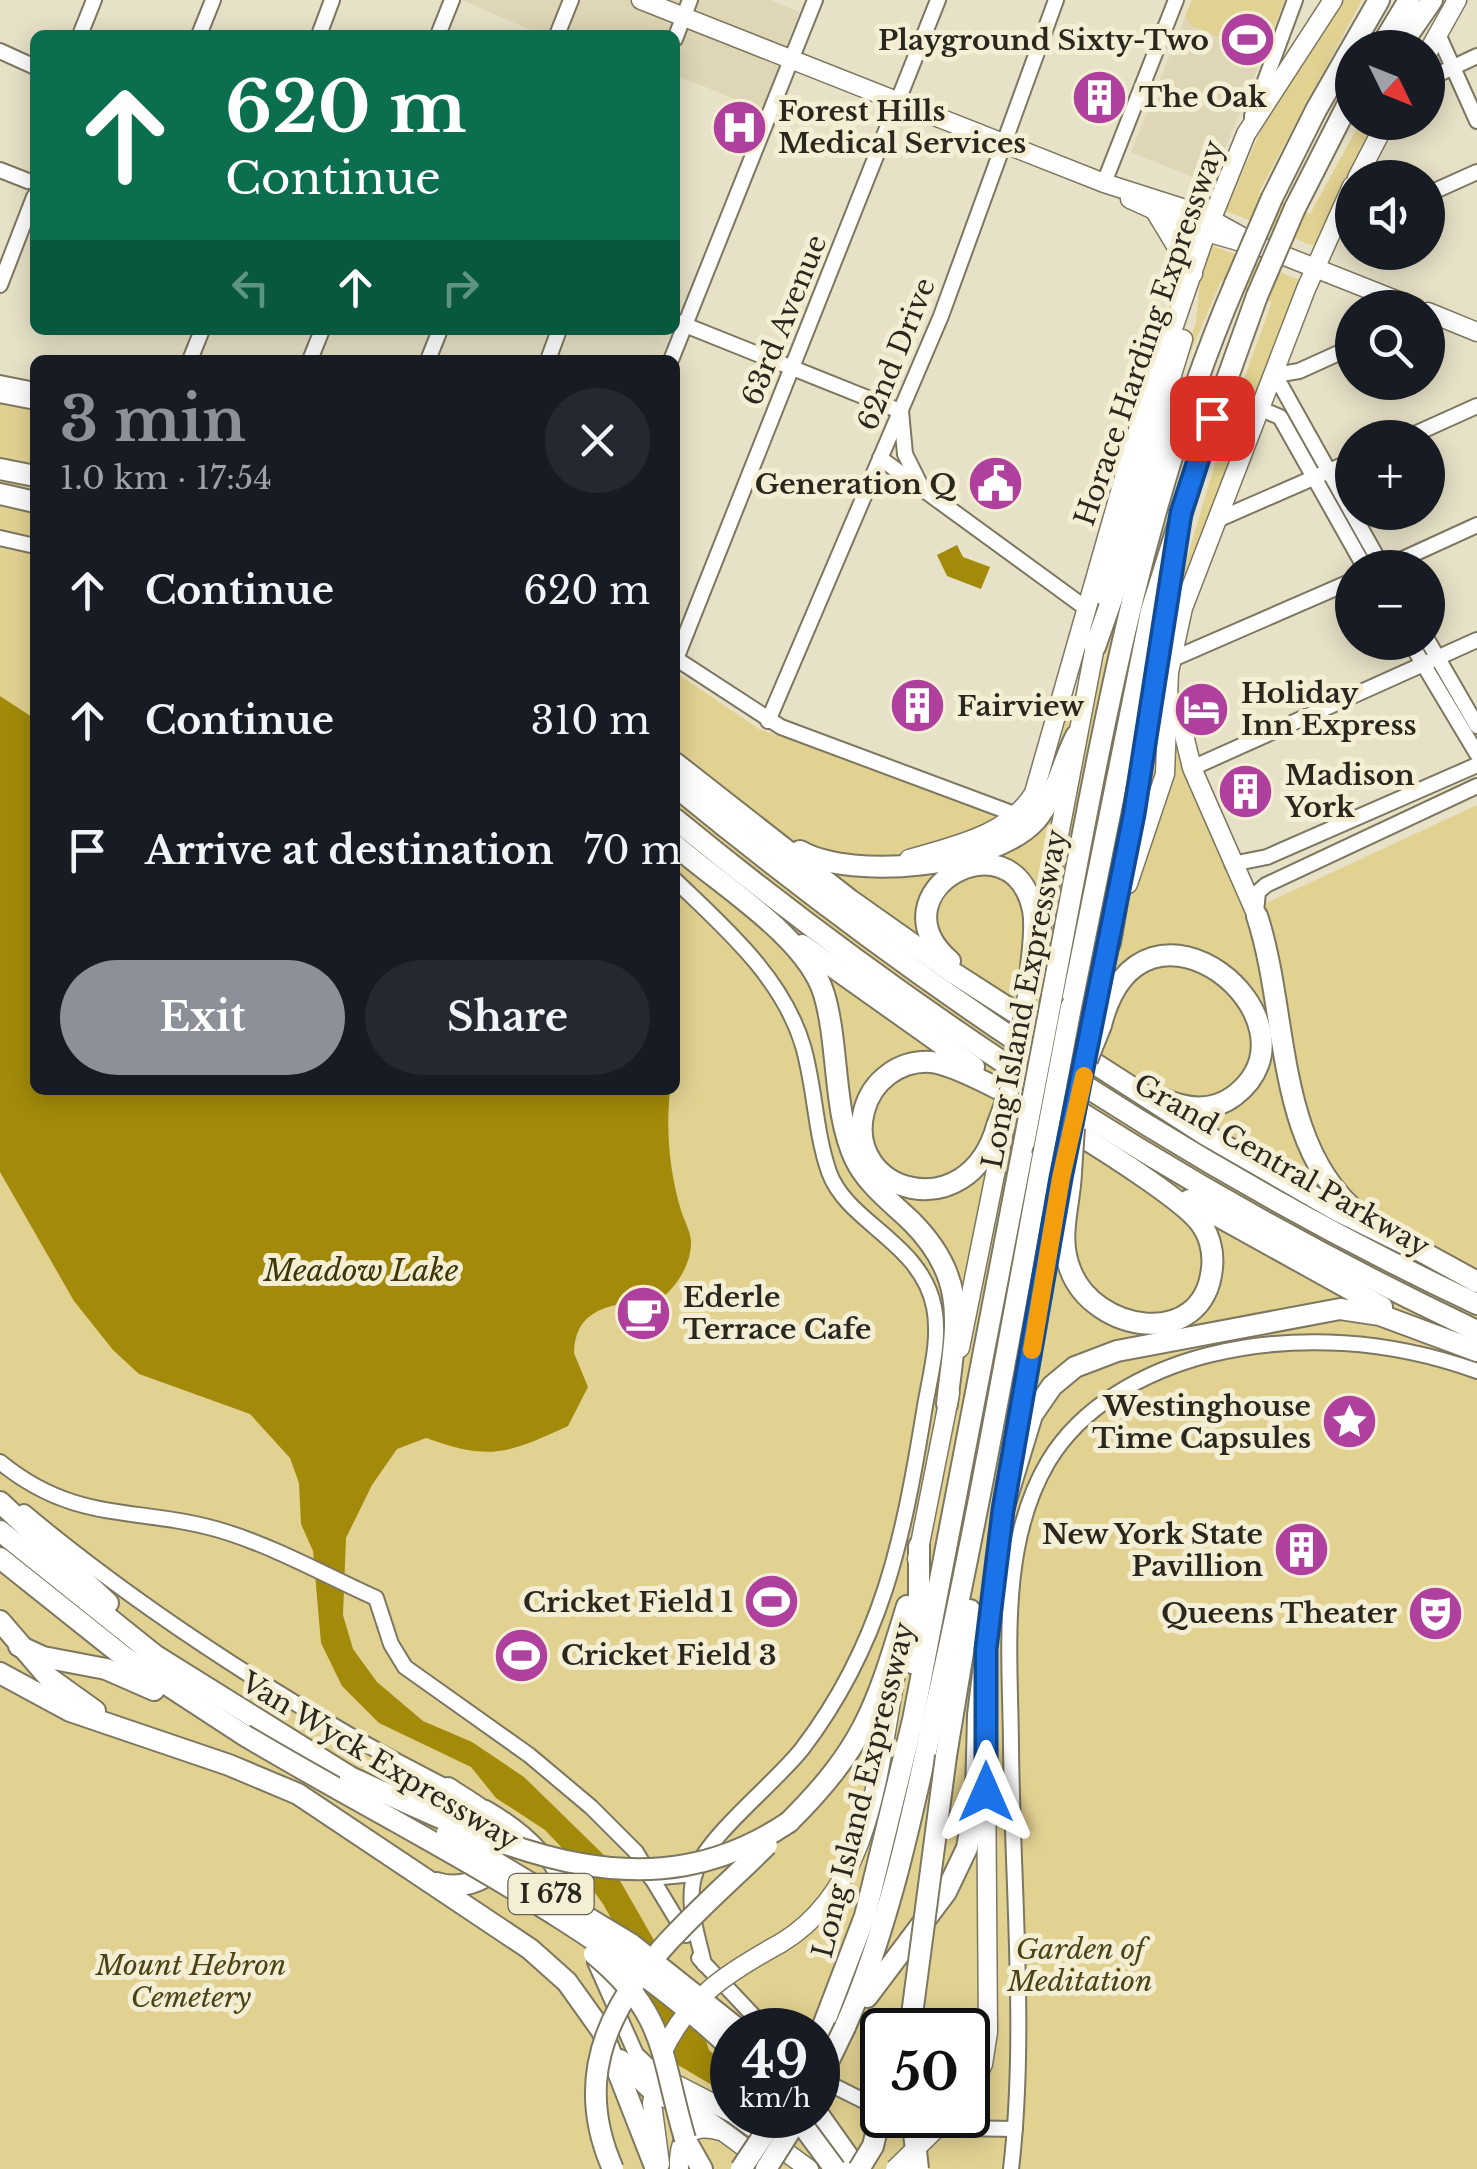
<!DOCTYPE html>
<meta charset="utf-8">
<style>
body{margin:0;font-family:"Libre Baskerville",serif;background:#242831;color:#f1f3f6;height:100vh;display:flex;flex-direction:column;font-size:38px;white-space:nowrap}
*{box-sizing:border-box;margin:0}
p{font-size:32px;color:#9ea1a6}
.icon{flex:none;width:55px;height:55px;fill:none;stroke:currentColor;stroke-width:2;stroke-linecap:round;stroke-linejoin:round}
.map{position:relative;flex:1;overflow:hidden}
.drawer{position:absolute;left:30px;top:355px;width:650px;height:740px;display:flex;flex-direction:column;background:#171b24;border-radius:15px;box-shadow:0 5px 25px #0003}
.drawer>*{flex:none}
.banner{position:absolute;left:30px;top:30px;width:650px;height:305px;border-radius:15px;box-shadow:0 5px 25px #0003;background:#0b6e4f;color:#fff;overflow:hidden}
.needle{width:65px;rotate:133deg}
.buttons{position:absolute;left:1335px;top:30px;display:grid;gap:20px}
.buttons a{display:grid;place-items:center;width:110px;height:110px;border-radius:50%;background:#171b24;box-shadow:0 5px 25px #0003;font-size:50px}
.speed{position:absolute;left:710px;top:2008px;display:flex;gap:20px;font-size:50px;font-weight:700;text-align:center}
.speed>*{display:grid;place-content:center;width:130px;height:130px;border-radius:50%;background:#171b24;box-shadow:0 5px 25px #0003;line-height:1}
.speed small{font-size:25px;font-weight:400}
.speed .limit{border:5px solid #111;border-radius:15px;background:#fff;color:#111}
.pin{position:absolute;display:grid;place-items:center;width:85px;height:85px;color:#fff;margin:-42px;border-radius:20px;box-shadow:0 5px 15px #0006}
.me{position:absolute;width:110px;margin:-55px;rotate:0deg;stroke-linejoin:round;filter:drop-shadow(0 0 8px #0008)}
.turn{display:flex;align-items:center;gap:35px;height:210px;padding:0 30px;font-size:45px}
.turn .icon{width:130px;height:130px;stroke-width:2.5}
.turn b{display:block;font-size:70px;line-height:85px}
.lanes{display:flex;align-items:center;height:95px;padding:0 30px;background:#0003;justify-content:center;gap:50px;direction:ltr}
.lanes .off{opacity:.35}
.round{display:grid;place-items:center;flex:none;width:105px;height:105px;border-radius:52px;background:#242831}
.summary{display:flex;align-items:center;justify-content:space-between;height:170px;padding:0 30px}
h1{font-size:60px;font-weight:800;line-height:75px;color:#8c9099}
.action{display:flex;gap:20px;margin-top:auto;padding:20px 30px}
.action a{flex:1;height:115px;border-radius:60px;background:#8c9099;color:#fff;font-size:40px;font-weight:800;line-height:115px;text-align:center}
.action a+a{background:#242831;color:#f1f3f6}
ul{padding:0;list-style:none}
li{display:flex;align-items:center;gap:30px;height:130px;padding:0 30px}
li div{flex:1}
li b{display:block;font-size:38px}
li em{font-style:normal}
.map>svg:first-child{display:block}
</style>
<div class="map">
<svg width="1477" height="2169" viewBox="0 0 1477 2169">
<rect width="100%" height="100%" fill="#e7e1c7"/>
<!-- built -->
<g fill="#ded6b6">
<path d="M462 0H769L799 12 763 110 675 75V35H542Z"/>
<path d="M1192 0H1285L1211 184 1131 152Z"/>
</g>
<!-- green -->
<g fill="#e2d292" fill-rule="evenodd">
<path d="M1192 0H1285L1263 54 1192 26 1185 16Z"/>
<path d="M1343 0H1362L1259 192 1310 214 1360 123H1379L1314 246 1226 211 1266 118Z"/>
<path d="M1211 245 1300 280 1245 420 1167 651 1178 728 1247 912 1477 805V2169H0V395L35 402V1090H675V672L759 729 1014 818 1045 759 1063 695 1092 703 1128 574 1100 705 1158 722 1172 608 1223 437 1272 302 1221 281 1171 399 1196 322 1200 283ZM732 2030H818V2115H732ZM882 2030H968V2115H882Z"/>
</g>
<!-- water -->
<g fill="#a38a0a">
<path d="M957 545 963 557 990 567 981 589 947 576 937 555Z"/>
<path d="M0 696 35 719V1090H670C666 1130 669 1168 680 1207 683 1219 692 1233 691 1244 690 1269 674 1289 656 1303 646 1296 644 1299 634 1301 601 1307 575 1314 574 1353L588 1387 568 1426C507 1454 490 1461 426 1438L397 1449 372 1485 346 1538 343 1615 353 1649 377 1682 423 1721 472 1742 524 1777 607 1858 698 2017 709 2050 732 2071V2097L678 2065 635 1961 603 1904 565 1851 545 1830 496 1798 471 1767 379 1723 342 1686 321 1643 313 1551 301 1524 299 1483 290 1458 250 1414 139 1374 113 1350 74 1301 0 1172Z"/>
</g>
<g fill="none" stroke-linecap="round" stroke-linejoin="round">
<defs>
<g id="minor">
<path d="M1438 34 1477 121"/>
<path d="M80 35 94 0"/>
<path d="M199 35 213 0"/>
<path d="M319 35 332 0"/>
<path d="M438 35 452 0"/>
<path d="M557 35 571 0"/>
<path d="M675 39 690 0"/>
<path d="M0 51 35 67"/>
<path d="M1428 79 1477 56"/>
<path d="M1252 116 1295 0"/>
<path d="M0 170 28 181"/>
<path d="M1104 183 1176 0"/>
<path d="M1428 194 1477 172"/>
<path d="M0 285 34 197"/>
<path d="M675 321 900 411"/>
<path d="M1352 347 1299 371 1275 375 1383 568"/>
<path d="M190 360 202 330"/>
<path d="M310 360 322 330"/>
<path d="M428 360 440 330"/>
<path d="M548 360 559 330"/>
<path d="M671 360 815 0"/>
<path d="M0 383 35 390"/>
<path d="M0 395 35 402"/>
<path d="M1261 409 1280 417 1365 568"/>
<path d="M901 411 905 454 919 482"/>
<path d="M1406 438 1477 406"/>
<path d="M880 458 1087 609"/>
<path d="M1217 520 1352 461"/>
<path d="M0 538 35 546"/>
<path d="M1383 568 1477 525"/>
<path d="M1428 641 1477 726"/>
<path d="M1410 642 1477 754"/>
<path d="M675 658 781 727 1017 815"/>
<path d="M1175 658 1352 581"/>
<path d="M676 659 938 0"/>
<path d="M768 721 941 316 1056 0"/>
<path d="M1192 768 1477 640"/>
<path d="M1232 864 1267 857 1477 765"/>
<path d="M675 880C725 928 783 978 803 1046 815 1087 815 1132 829 1172 847 1223 921 1242 934 1307 941 1341 929 1379 924 1412 903 1540 882 1644 802 1749 776 1782 709 1835 697 1868 684 1899 697 1933 704 1964"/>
<path d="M1256 912 1258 892 1266 885 1477 786"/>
<path d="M0 1462C78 1526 140 1505 226 1532 277 1548 327 1576 376 1598L391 1644 405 1667 529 1755 591 1807 636 1852 686 1935"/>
<path d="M24 1512C150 1617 307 1717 454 1791"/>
<path d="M486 1808C531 1834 556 1861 574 1909"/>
<path d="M651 1878 695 1874"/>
<path d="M699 1958 767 2030"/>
<path d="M595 1962 636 2054 657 2074"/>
<path d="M818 2078 882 2110"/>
<path d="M899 2115 958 2128 1015 2129"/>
<path d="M1011 2169C1027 2033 1012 1882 1011 1744 1010 1652 999 1545 1048 1462 1082 1405 1146 1371 1208 1355 1297 1333 1391 1340 1477 1371"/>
</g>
<g id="major">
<path d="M641 0 1104 183 1201 214 1257 245 1416 308"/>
<path d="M1428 52 1457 0"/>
<path d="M1357 178 1386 122"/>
<path d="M1130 199 1196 229 1245 243"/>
<path d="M1155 211 1193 274"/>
<path d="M1428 312 1477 332"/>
<path d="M1104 596 1183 339"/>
<path d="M1177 706 1192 768 1257 916"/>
<path d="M909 859C953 846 1009 835 1034 793L1136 436 1206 233 1246 134 1333 0"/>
<path d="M1128 884 1165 774 1169 672 1183 608 1306 289 1352 186"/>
<path d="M1040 935 1097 636"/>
<path d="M1092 1020 1113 933"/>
<path d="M960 1348 1004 1130"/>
<path d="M1013 1451 1064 1168"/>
<path d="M917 1559 950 1393"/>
<path d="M986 1659 1005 1496"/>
<path d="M781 1943C877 1885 878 1757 899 1658"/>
<path d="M662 2077 732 2113"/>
<path d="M654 2092 706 2119 763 2161"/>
<path d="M968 2095 983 2064 988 2032 986 1765"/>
<path d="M735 2115 809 2169"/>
<path d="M660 2164 652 2103 663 2052"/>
<path d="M679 2169C678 2138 688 2122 721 2131"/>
</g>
<g id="highway">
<path d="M1380 48 1409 0"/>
<path d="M1399 48 1432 0"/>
<path d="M1272 198 1316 110 1379 0"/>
<path d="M1295 208 1352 96"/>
<path d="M0 469 35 476"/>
<path d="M0 494 35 502"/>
<path d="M1095 647 1183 397"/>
<path d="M675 763 850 900 952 972 1206 1135 1338 1211 1415 1249"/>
<path d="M675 786C921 988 1188 1168 1477 1304"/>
<path d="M675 819C920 1020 1190 1195 1477 1331"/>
<path d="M675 845C719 884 807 937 824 994 839 1044 833 1113 855 1159 867 1184 891 1202 911 1221 971 1281 955 1328 947 1404"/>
<path d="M800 851C853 881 994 867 1036 820 1056 797 1062 763 1076 736"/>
<path d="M1257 916C1289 1013 1274 1146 1360 1215"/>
<path d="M1110 943 1169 594"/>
<path d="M802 945 974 1067"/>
<path d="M950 961C871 893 1012 812 1033 910 1037 931 1031 958 1030 980"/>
<path d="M1052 996C1098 756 1138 510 1235 284"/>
<path d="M1071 1007 1151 611 1202 449 1257 296"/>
<path d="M1101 1025C1142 864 1332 1022 1234 1096 1211 1113 1185 1109 1161 1098"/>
<path d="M997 1126C968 1229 843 1193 864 1111 872 1080 900 1060 931 1062 976 1066 1166 1184 1197 1219 1209 1232 1214 1251 1212 1268 1204 1351 1093 1333 1070 1269 1057 1236 1070 1206 1071 1172"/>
<path d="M1189 1200 1382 1307"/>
<path d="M1406 1243 1477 1282"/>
<path d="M0 1502 108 1603"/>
<path d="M1003 1510 1032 1415 1052 1386 1075 1367 1117 1351 1340 1309 1380 1315 1477 1351"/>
<path d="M0 1531 156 1656 350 1777"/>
<path d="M0 1558 123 1656 244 1735"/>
<path d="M0 1621 49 1678 95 1711"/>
<path d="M19 1646 43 1657 106 1669 154 1690"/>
<path d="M912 1663 919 1611V1546"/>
<path d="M0 1673 70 1711 229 1765 298 1794 530 1949 567 1982 602 2031 656 2169"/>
<path d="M946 1756 970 1610"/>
<path d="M789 1822C866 1745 876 1706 907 1606"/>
<path d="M437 1883C469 1894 520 1868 498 1829 488 1810 465 1800 448 1788"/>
<path d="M867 1997 946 1892 967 1848 976 1797 978 1715 986 1649"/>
<path d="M845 2027C890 1924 912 1815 936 1706 977 1523 1009 1339 1043 1155"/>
<path d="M818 2039 865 1916 913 1720 1024 1143"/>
<path d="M620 2060 654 2092"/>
<path d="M818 2114 857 2169"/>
<path d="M685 2139 702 2169"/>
</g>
</defs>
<!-- minor casing -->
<use href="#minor" stroke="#7d7760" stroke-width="18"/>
<!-- major casing -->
<use href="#major" stroke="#7d7760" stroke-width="21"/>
<!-- highway casing -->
<use href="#highway" stroke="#7d7760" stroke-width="24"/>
<!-- minor -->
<use href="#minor" stroke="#fff" stroke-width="14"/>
<!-- major -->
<use href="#major" stroke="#fff" stroke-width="18"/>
<!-- highway -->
<use href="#highway" stroke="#fff" stroke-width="20"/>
<defs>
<g id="major-bridge">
<path d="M1006 1107 1030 980"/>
<path d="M1071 1142 1092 1020"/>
<path d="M663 2051C689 1996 730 1971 781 1943"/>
<path d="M895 2169 950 2115"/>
</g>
<g id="highway-bridge">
<path d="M1235 284 1272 198"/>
<path d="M1257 296 1295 208"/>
<path d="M1087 1060 1101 1025"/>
<path d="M997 1126 1008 1096"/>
<path d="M1024 1143 1052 996"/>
<path d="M1043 1155 1071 1007"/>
<path d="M1071 1172 1074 1128"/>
<path d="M244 1735C403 1830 600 1922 732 2049"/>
<path d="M350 1777C493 1842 641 1922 789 1822"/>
<path d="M447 1833 631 1944 739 2030"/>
<path d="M594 1954C668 2015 660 2055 685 2139"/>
<path d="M910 2030 946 1756"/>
<path d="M818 2083 845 2027"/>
<path d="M795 2115 835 2169"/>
<path d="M912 2115 918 2169"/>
<path d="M613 2169C549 2025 677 1934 767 1845"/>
<path d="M741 2169 777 2115"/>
<path d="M766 2169 800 2115"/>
<path d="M859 2169 873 2146 882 2108"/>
</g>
</defs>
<!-- major-bridge casing -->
<use href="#major-bridge" stroke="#7d7760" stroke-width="21" stroke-linecap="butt"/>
<!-- highway-bridge casing -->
<use href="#highway-bridge" stroke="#7d7760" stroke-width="24" stroke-linecap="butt"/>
<!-- major-bridge -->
<use href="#major-bridge" stroke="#fff" stroke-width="18"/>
<!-- highway-bridge -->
<use href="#highway-bridge" stroke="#fff" stroke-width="20"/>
</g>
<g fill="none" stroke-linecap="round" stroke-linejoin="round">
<defs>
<path id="route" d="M986 1792V1649L1003 1510 1061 1178 1134 814 1181 513 1212 418"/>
</defs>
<!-- route casing -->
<use href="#route" stroke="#114b97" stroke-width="25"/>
<!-- route -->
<use href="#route" stroke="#1a73e8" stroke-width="18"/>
<!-- slow -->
<path stroke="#f59e0b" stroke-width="18" d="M1032 1350 1061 1178 1084 1076"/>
</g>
<!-- icons -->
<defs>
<symbol id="stadium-disc" viewBox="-11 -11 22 22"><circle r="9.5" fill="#b0409d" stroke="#f4eed4"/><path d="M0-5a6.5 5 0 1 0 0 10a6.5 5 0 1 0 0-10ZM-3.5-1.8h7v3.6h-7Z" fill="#fff"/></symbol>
<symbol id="building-disc" viewBox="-11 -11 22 22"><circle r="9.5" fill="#b0409d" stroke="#f4eed4"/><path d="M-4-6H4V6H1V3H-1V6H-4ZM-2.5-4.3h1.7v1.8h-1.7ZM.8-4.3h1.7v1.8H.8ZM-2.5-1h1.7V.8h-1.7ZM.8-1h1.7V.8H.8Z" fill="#fff"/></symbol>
<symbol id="hospital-disc" viewBox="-11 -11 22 22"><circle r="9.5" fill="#b0409d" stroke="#f4eed4"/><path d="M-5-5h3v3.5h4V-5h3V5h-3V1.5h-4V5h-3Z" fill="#fff"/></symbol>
<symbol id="civic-disc" viewBox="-11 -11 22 22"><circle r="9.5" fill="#b0409d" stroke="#f4eed4"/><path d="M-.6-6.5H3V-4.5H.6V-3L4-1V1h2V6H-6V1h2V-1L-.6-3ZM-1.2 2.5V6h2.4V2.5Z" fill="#fff"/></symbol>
<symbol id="hotel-disc" viewBox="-11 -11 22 22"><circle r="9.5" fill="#b0409d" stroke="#f4eed4"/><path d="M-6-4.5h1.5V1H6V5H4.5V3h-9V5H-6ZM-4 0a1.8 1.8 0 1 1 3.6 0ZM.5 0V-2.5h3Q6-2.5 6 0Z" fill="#fff"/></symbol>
<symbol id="cafe-disc" viewBox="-11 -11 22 22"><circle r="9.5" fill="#b0409d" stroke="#f4eed4"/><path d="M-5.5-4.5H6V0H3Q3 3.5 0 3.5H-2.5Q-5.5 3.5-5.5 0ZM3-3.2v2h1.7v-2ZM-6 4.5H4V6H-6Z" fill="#fff"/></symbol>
<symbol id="sight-disc" viewBox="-11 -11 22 22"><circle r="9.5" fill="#b0409d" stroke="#f4eed4"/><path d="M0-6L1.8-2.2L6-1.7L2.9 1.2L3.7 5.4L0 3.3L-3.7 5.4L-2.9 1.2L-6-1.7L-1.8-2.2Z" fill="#fff"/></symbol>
<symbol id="theatre-disc" viewBox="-11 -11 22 22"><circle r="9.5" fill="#b0409d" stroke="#f4eed4"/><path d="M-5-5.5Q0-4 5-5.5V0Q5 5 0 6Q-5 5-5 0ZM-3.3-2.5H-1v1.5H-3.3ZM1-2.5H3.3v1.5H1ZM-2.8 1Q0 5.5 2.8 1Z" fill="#fff"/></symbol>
</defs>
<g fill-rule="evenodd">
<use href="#stadium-disc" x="1216" y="8" width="63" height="63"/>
<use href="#building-disc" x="1068" y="66" width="63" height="63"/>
<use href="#hospital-disc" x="708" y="96" width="63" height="63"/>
<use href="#civic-disc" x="964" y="452" width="63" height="63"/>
<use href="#building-disc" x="886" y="674" width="63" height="63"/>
<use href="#hotel-disc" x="1170" y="678" width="63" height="63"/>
<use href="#building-disc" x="1214" y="760" width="63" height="63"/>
<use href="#cafe-disc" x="612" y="1282" width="63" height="63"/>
<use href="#sight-disc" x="1318" y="1390" width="63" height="63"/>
<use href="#building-disc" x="1270" y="1518" width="63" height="63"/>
<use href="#stadium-disc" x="740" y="1570" width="63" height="63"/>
<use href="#theatre-disc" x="1404" y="1582" width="63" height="63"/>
<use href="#stadium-disc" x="490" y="1624" width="63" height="63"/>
</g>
<g text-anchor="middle" stroke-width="10" stroke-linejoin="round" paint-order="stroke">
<!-- shield labels -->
<rect fill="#f4eed4" stroke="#676355" stroke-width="2.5" x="508.5" y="1874" width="85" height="40" rx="8"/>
<g font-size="25" font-weight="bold" fill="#2a281e">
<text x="551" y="1903">I 678</text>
</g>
<!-- poi labels -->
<g font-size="28" font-weight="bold" fill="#2a281e" stroke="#f4eed4" text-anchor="start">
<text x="1209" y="50" text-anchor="end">Playground Sixty-Two</text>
<text x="1139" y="107">The Oak</text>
<text x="778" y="121">Forest Hills<tspan x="778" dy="32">Medical Services</tspan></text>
<text x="956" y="494" text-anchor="end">Generation Q</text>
<text x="1241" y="703">Holiday<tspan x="1241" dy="32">Inn Express</tspan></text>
<text x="957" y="716">Fairview</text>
<text x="1285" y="785">Madison<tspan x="1285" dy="32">York</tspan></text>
<text x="683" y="1307">Ederle<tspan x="683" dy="32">Terrace Cafe</tspan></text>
<text x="1311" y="1416" text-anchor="end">Westinghouse<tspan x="1311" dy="32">Time Capsules</tspan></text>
<text x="1263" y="1544" text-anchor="end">New York State<tspan x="1263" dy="32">Pavillion</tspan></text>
<text x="733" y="1612" text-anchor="end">Cricket Field 1</text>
<text x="1397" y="1623" text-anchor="end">Queens Theater</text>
<text x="561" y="1665">Cricket Field 3</text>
</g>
<!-- street labels -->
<g font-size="28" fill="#2a281e" stroke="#f4eed4">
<text transform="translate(784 320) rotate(-68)" y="10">63rd Avenue</text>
<text transform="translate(1149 333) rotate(-71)" y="10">Horace Harding Expressway</text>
<text transform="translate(896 354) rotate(-68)" y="10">62nd Drive</text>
<text transform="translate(1024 999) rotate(-79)" y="10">Long Island Expressway</text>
<text transform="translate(1282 1165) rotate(30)" y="10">Grand Central Parkway</text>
<text transform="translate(380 1761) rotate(31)" y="10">Van Wyck Expressway</text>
<text transform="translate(863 1790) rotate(-76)" y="10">Long Island Expressway</text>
</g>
<!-- park labels -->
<g font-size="28" font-style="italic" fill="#4c4215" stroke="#f4eed4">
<text x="1080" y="1959">Garden of<tspan x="1080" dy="32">Meditation</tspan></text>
<text x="191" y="1975">Mount Hebron<tspan x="191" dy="32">Cemetery</tspan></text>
</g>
<!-- water labels -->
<g font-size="30" font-style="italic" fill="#3f3506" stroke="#f4eed4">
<text x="361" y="1281">Meadow Lake</text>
</g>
</g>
</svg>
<div class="buttons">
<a><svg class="needle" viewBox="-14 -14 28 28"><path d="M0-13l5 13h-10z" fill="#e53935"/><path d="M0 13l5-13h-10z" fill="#9ea1a6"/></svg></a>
<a><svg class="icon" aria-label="sound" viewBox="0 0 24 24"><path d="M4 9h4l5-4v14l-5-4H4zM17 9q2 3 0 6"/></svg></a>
<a><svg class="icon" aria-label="search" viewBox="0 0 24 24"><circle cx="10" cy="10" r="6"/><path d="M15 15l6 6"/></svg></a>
<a>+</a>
<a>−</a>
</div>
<div class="speed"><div>49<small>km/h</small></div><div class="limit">50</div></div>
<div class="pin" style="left:1212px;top:418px;background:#d93025"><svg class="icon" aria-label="arrive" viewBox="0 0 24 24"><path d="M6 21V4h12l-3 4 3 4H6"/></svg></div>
<svg class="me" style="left:986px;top:1792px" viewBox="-20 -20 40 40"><path d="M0-17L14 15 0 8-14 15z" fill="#1a73e8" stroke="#fff" stroke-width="4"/></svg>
<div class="banner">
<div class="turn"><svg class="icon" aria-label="ahead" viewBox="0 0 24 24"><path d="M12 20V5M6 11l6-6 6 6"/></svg><div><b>620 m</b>Continue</div></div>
<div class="lanes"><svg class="icon off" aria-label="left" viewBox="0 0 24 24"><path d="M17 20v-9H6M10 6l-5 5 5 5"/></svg><svg class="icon" aria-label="ahead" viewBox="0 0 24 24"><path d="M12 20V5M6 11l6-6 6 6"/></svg><svg class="icon off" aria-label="right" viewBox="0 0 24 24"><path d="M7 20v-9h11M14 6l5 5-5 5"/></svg></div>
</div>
<section class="drawer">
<div class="summary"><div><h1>3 min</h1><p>1.0 km · 17:54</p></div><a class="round"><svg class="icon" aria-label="close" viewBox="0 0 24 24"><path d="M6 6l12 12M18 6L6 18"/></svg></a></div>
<ul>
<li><svg class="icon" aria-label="ahead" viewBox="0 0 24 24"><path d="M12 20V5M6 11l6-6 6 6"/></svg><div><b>Continue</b></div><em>620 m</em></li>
<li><svg class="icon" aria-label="ahead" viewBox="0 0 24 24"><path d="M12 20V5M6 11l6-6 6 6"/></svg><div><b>Continue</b></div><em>310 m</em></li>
<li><svg class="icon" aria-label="arrive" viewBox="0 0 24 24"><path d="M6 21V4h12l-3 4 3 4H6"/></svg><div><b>Arrive at destination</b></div><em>70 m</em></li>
</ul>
<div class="action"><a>Exit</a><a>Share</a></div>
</section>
</div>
